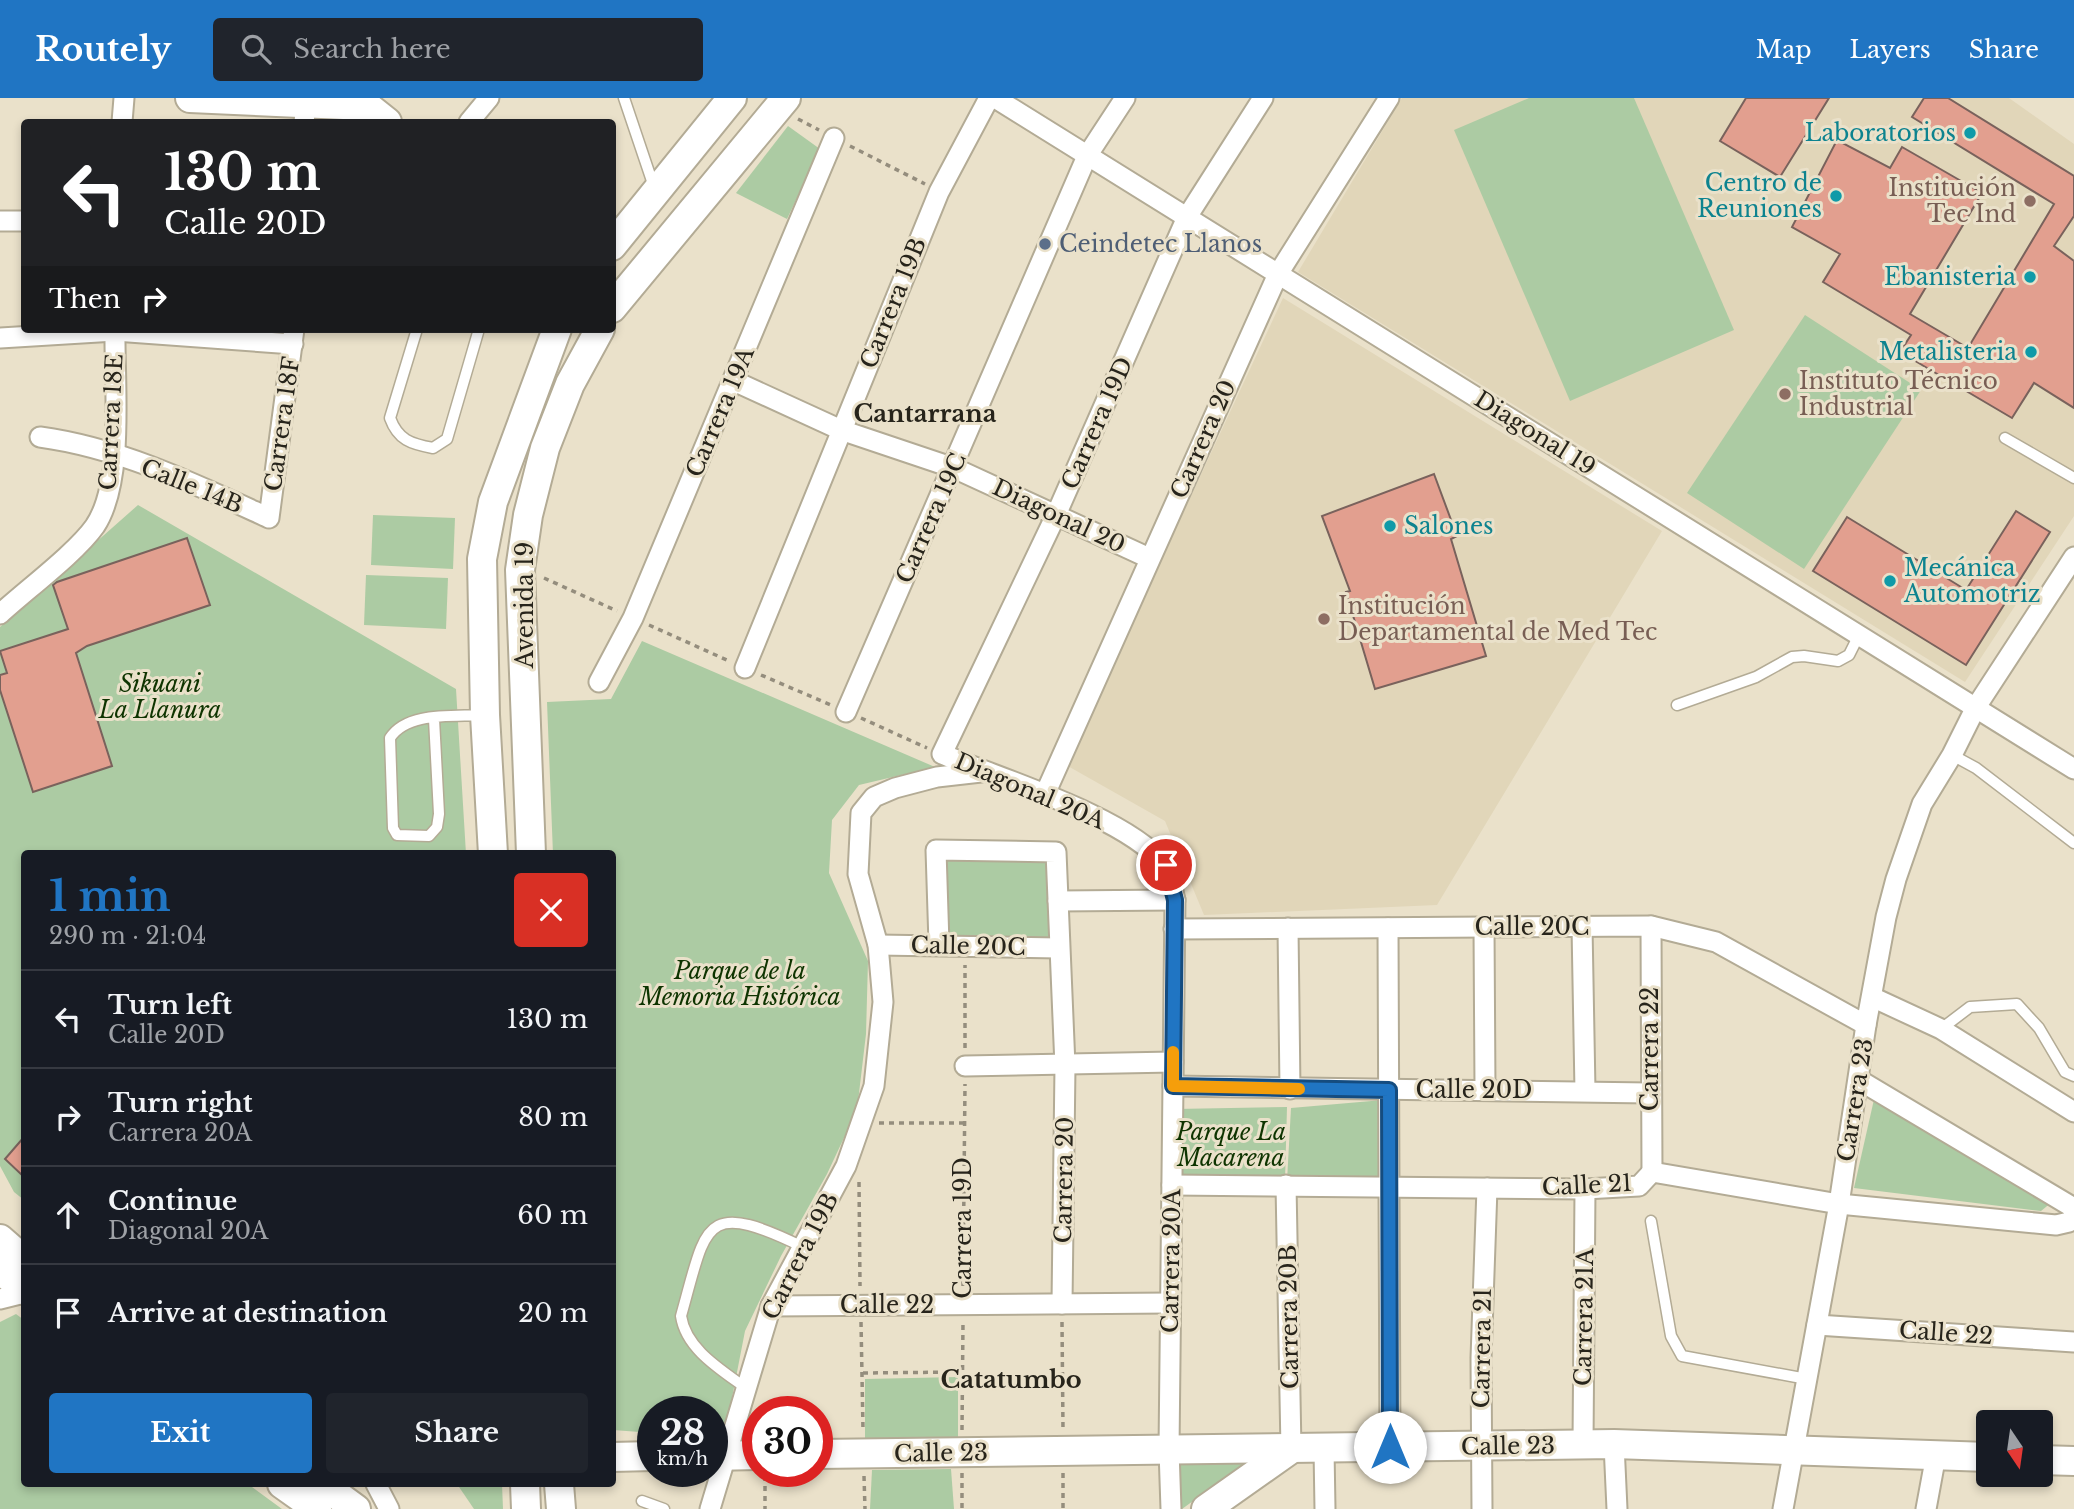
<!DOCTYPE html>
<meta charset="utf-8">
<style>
body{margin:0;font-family:"Libre Baskerville",serif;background:#20242c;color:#f1f3f6;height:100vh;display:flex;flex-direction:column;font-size:26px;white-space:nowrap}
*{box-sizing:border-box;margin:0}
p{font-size:23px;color:#9ea1a6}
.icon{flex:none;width:38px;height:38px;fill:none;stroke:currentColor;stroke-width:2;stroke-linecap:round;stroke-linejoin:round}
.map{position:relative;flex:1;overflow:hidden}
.panel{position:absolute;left:21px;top:752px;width:595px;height:637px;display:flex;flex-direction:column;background:#171b24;border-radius:7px;box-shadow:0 4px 10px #0003}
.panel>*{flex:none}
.hud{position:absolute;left:21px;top:21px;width:595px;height:214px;border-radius:7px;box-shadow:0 4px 10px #0003;background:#202124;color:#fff;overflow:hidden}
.needle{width:46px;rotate:167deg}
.fabs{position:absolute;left:1976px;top:1312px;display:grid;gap:14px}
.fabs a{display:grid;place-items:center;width:77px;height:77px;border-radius:7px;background:#171b24;box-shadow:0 4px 10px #0003;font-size:35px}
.speed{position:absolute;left:637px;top:1298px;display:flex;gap:14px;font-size:35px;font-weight:700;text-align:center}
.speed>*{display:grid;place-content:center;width:91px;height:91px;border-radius:50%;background:#171b24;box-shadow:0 4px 10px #0003;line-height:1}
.speed small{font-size:18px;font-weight:400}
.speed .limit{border:10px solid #d22;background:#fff;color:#111}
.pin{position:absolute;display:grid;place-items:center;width:60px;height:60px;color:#fff;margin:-30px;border:4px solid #fff;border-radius:50%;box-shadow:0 2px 7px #0007}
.me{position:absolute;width:77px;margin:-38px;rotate:0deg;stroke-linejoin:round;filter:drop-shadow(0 0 5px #0008)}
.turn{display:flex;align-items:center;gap:24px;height:147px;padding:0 28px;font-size:32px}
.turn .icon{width:91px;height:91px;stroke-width:2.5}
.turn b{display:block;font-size:49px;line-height:60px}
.then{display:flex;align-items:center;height:66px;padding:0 28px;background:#0003;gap:14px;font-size:26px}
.round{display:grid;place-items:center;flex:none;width:74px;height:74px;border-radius:7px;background:#20242c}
.headline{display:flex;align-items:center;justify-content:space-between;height:119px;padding:0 28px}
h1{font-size:42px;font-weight:700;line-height:52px;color:#2075c3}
.action{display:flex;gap:14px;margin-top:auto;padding:14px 28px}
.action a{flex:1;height:80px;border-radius:7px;background:#2075c3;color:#fff;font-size:28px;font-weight:700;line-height:80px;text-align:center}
.action a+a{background:#20242c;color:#f1f3f6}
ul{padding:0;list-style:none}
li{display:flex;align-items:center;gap:21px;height:98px;padding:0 28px;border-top:2px solid #363941}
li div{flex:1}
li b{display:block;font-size:26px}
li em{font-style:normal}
header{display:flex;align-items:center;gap:42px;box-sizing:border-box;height:98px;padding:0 35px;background:#2075c3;color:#fff}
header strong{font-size:33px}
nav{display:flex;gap:38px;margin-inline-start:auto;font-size:24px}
.search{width:490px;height:63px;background:#20242c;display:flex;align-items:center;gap:18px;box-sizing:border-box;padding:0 24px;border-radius:7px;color:#9ea1a6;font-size:26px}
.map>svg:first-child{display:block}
</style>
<header>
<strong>Routely</strong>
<div class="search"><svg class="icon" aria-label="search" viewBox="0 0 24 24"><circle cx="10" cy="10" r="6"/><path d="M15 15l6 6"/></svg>Search here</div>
<nav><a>Map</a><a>Layers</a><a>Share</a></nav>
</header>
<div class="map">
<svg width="2074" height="1411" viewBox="0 0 2074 1411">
<rect width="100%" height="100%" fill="#eae1ca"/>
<!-- built -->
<g fill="#e1d6b9">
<path d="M1402 0H2009L2074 46V418L1965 584 1298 174Z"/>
<path d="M1283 200 1662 433 1437 807 1204 817 1165 723 1066 667Z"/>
</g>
<!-- green -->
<g fill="#accba3">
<path d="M1529 0H1634L1734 232 1570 303 1454 32Z"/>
<path d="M788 28 820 51 787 121 736 95Z"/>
<path d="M1805 217 1921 292 1804 471 1687 395Z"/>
<path d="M138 407 456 591 466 756H24V1102L14 1094 0 1068V529Z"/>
<path d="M373 417 455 420 453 471 371 467Z"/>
<path d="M366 477 448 480 446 531 364 527Z"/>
<path d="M642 543 935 669 859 687 832 722 829 775 868 863 866 936 857 1012 827 1076 781 1158 745 1233 724 1341 712 1340V1314H653V1335L613 1332 612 756H553L547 604 611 601Z"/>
<path d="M941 754 1052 758 1053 848 949 842Z"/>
<path d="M1875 997 2052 1104 2041 1113 1854 1090Z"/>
<path d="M1383 1002 1384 1081 1287 1083 1291 1010Z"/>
<path d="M1287 1009 1285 1083H1175V1011Z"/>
<path d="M16 1216 24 1222V1386H248L282 1411H0V1224Z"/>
<path d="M958 1279V1344H865V1281Z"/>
<path d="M1178 1353 1255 1358 1182 1411Z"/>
<path d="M951 1371 954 1411H870L872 1372Z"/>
<path d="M457 1386H502L503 1411H474Z"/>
</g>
<!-- building -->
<g fill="#e29f8f" stroke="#79625c" stroke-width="2">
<path d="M1746 0H1829L1780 79 1720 43Z"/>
<path d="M1924 0H1948L2074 78V118L2054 148 2074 163V310L2034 285 2012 320 1900 254 1911 237 1823 184 1840 156 1792 129 1837 42 1890 70 1902 49 1982 95 1910 216 1968 250 2054 106 1912 19Z"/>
<path d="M1434 376 1457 438 1451 441 1486 558 1375 591 1346 494 1350 493 1322 418Z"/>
<path d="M2016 413 2050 434 1966 567 1813 473 1847 419 1966 492Z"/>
<path d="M187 440 210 507 87 548 76 555 112 668 33 694 0 592V577L7 575 0 553 68 531 53 487 57 484Z"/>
<path d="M24 1039V1079L5 1061Z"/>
</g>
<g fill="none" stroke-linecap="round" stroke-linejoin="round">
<defs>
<g id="lane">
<path d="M624 0 654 89"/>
<path d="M417 231 390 320C398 342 411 346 433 350L447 341 479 231"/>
<path d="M2005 340 2074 380"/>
<path d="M1677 607 1756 579 1792 559 1804 558 1838 563 1849 557 1859 537"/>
<path d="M434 621 439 716 437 729 429 738 397 737 393 730 390 640C407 613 454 619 484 617"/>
<path d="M1952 657 1976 670 2074 745"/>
<path d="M1941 931 1970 909 2017 906 2039 930 2065 974 2074 978"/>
<path d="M1651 1123 1671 1238 1682 1258 1807 1281"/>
<path d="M746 1290C720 1271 686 1251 681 1218 707 1126 702 1100 803 1149"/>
<path d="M642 1403 664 1411"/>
</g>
<g id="street">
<path d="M995 0 2074 671"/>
<path d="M122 24 124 0"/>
<path d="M304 24 306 6"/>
<path d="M469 24 489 0"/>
<path d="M0 123H24"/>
<path d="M0 240 115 233 293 246"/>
<path d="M734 283 841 332 954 370 1149 460"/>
<path d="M40 339C121 350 195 386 269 420L294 231"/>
<path d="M0 516C26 492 76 455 95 428 125 383 114 285 115 231"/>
<path d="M745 570 939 94 989 0"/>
<path d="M599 584 633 520 834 40"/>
<path d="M846 614 1087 58 1125 0"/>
<path d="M1045 696 1278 176 1389 0"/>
<path d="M1058 803 1175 802"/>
<path d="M1582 828 1585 993"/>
<path d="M1651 828 1652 1074"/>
<path d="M1484 829 1485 991"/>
<path d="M1288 830 1290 991"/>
<path d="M1388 830 1390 1349"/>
<path d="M1174 831 1651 828 1716 844 1866 927"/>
<path d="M939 846 936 752 1056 754 1065 968 1062 1206"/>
<path d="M878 847 1058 850"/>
<path d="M1872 899 1941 931 2074 1014"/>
<path d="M965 968 1173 964"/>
<path d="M1859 982 2074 1110"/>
<path d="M1173 988 1649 995"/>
<path d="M1172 1087 1585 1091 1639 1088 1652 1074 1839 1106 2056 1127 2069 1124 2074 1118"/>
<path d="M1286 1087 1291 1351"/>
<path d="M0 1201 24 1195"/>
<path d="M771 1208 1170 1205"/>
<path d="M1817 1227 2074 1244"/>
<path d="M1614 1346 1617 1411"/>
<path d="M1583 1347 1585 1091"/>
<path d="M1324 1351 1325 1411"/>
<path d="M376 1386 389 1411"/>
<path d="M710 1411 771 1208 846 1068 874 988 883 904 878 847 858 776 861 715 874 699 895 690 937 679 981 674"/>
<path d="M1171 1411 1169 1352 1175 802C1172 791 1171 774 1164 766 1125 718 1000 681 942 656L1056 417 1187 119 1263 0"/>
<path d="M1482 1411 1481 1260 1487 1090"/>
<path d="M1783 1411 1839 1106 1866 927 1886 819 1896 781 1922 706 1952 657 1976 609 2074 459"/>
<path d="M1926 1411 1936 1357"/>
</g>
<g id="secondary">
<path d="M190 0 366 8"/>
<path d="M357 0 387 24"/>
<path d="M612 148 732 0"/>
<path d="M612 210 786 0"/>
<path d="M493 756 485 617 482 461 493 404 557 231"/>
<path d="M531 756 520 472 528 417 545 350 570 286 600 231"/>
<path d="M0 1141 24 1162"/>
<path d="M0 1171 24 1192"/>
<path d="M817 1356 1614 1346 1988 1359"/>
<path d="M712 1358 758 1357"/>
<path d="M612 1359 653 1358"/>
<path d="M2040 1362 2074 1363"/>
<path d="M282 1386 317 1411"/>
<path d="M322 1386 356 1411"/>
<path d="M525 1386 526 1411"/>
<path d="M559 1386 561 1411"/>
<path d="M1206 1411 1291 1351"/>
</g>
</defs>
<!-- lane casing -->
<use href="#lane" stroke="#b3ab95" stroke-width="13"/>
<!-- street casing -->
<use href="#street" stroke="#b3ab95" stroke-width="23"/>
<!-- secondary casing -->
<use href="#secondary" stroke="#b3ab95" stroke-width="32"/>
<!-- path -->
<g stroke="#948d7d" stroke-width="3.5" stroke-dasharray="5 5" stroke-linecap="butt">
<path d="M798 21 819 32"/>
<path d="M850 48 925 86"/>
<path d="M544 480 617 513"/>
<path d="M649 527 729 563"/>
<path d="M761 577 831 607"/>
<path d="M861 620 927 650"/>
<path d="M965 950V867"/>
<path d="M879 1025H964"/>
<path d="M859 1084 860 1188"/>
<path d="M963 1188 965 986"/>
<path d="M861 1224 863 1332"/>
<path d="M1062 1224 1063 1332"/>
<path d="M863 1275 962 1274"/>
<path d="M962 1332 963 1224"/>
<path d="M962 1375V1411"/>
<path d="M1063 1375V1411"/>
<path d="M765 1378V1411"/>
<path d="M864 1378 865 1411"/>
</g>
<!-- lane -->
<use href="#lane" stroke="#fff" stroke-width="10"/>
<!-- street -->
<use href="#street" stroke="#fff" stroke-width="19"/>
<!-- secondary -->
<use href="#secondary" stroke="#fff" stroke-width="28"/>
</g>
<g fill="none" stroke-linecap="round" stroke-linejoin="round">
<defs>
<path id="route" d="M1166 767 1175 802 1173 988 1389 992 1390 1349"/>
</defs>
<!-- route casing -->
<use href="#route" stroke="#154c7f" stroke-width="18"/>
<!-- route -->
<use href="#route" stroke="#2075c3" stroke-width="12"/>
<!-- slow -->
<path stroke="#f59e0b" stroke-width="12" d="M1173 954V988L1299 991"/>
</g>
<!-- markers -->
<g fill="#0f9aa8" stroke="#eae1ca" stroke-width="2.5">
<circle cx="1970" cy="35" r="7"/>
<circle cx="1836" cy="98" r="7"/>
<circle cx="2030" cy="179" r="7"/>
<circle cx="2031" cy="254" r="7"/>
<circle cx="1390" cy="428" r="7"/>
<circle cx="1890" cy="483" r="7"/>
</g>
<g fill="#8d6e63" stroke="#eae1ca" stroke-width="2.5">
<circle cx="2030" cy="103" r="7"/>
<circle cx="1785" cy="296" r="7"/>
<circle cx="1324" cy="521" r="7"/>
</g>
<circle fill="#5c6f8a" stroke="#eae1ca" stroke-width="2.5" cx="1045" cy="146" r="7"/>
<g text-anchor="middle" stroke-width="6" stroke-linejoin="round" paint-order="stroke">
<!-- culture labels -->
<g font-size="23" fill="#0d838f" stroke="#eae1ca" text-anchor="end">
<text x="1956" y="43">Laboratorios</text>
<text x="1822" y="93">Centro de<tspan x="1822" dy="26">Reuniones</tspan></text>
<text x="2016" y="187">Ebanisteria</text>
<text x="2017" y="262">Metalisteria</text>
<text x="1404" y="436" text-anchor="start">Salones</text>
<text x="1904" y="478" text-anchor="start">Mecánica<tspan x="1904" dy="26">Automotriz</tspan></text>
</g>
<!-- education labels -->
<g font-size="23" fill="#785e54" stroke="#eae1ca" text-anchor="start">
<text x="2016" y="98" text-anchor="end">Institución<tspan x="2016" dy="26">Tec Ind</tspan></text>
<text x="1799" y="291">Instituto Técnico<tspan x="1799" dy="26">Industrial</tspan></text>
<text x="1338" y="516">Institución<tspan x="1338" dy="26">Departamental de Med Tec</tspan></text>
</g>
<!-- service labels -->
<g font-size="23" fill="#4e5e75" stroke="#eae1ca" text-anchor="start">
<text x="1059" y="154">Ceindetec Llanos</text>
</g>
<!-- street labels -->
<g font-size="23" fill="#27241b" stroke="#eae1ca">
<text transform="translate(893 205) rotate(-68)" y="8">Carrera 19B</text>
<text transform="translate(720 314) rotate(-67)" y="8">Carrera 19A</text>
<text transform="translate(111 324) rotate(-87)" y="8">Carrera 18E</text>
<text transform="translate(1097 325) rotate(-66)" y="8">Carrera 19D</text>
<text transform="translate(282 326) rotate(-82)" y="8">Carrera 18F</text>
<text transform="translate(1535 335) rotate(32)" y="8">Diagonal 19</text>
<text transform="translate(1203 341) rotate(-66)" y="8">Carrera 20</text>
<text transform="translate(192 388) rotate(22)" y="8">Calle 14B</text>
<text transform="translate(1059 418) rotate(25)" y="8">Diagonal 20</text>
<text transform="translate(931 420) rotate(-66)" y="8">Carrera 19C</text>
<text transform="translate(525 507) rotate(-90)" y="8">Avenida 19</text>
<text transform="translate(1030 693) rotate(23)" y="8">Diagonal 20A</text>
<text x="1532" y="837">Calle 20C</text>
<text transform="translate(968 848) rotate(1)" y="8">Calle 20C</text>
<text transform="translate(1650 951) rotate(-90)" y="8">Carrera 22</text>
<text x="1474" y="1000">Calle 20D</text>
<text transform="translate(1855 1002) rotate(-81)" y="8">Carrera 23</text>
<text transform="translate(1064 1082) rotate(-89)" y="8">Carrera 20</text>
<text transform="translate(1587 1087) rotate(-3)" y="8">Calle 21</text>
<text transform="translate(963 1130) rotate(-90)" y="8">Carrera 19D</text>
<text transform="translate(800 1158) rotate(-63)" y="8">Carrera 19B</text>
<text transform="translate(1171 1163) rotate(-89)" y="8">Carrera 20A</text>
<text x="887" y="1215">Calle 22</text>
<text transform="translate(1289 1219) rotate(-91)" y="8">Carrera 20B</text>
<text transform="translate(1584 1219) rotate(-89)" y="8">Carrera 21A</text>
<text transform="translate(1946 1235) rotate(4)" y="8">Calle 22</text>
<text transform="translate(1482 1250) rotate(-89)" y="8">Carrera 21</text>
<text transform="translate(1508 1348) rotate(-1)" y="8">Calle 23</text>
<text transform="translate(941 1355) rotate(-1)" y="8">Calle 23</text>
</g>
<!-- park labels -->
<g font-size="23" font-style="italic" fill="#0e3400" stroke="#eae1ca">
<text x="160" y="594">Sikuani<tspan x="160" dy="26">La Llanura</tspan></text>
<text x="740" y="881">Parque de la<tspan x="740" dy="26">Memoria Histórica</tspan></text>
<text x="1231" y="1042">Parque La<tspan x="1231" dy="26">Macarena</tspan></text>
</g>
<!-- neighbourhood labels -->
<g font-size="24" font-weight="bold" fill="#27241b" stroke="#eae1ca">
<text x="925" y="324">Cantarrana</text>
<text x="1011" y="1290">Catatumbo</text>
</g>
</g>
</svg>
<div class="fabs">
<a><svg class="needle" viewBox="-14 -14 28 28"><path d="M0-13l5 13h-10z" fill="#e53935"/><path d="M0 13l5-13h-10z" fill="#9ea1a6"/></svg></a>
</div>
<div class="speed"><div>28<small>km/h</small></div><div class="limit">30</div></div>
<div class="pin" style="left:1166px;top:767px;background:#d93025"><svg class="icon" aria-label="arrive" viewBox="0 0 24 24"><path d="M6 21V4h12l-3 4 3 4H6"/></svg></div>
<svg class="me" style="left:1390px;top:1349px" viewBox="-20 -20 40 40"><circle r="19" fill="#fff"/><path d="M0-13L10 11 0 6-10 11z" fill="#2075c3"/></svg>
<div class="hud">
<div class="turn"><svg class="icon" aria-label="left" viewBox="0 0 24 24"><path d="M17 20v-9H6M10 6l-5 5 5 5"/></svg><div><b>130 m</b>Calle 20D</div></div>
<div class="then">Then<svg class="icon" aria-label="right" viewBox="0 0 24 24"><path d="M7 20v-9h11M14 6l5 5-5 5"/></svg></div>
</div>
<section class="panel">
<div class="headline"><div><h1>1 min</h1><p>290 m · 21:04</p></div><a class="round" style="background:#d93025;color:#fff"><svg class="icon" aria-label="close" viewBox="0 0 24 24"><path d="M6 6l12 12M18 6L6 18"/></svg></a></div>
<ul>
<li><svg class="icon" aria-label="left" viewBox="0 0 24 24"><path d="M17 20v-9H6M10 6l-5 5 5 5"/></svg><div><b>Turn left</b><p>Calle 20D</p></div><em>130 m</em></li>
<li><svg class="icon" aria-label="right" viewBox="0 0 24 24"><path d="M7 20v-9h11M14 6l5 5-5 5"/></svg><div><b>Turn right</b><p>Carrera 20A</p></div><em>80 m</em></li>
<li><svg class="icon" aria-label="ahead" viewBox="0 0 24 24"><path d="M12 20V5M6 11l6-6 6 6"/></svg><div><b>Continue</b><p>Diagonal 20A</p></div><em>60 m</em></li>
<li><svg class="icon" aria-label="arrive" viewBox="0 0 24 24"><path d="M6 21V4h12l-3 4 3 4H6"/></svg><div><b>Arrive at destination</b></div><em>20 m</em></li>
</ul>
<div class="action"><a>Exit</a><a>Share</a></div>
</section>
</div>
